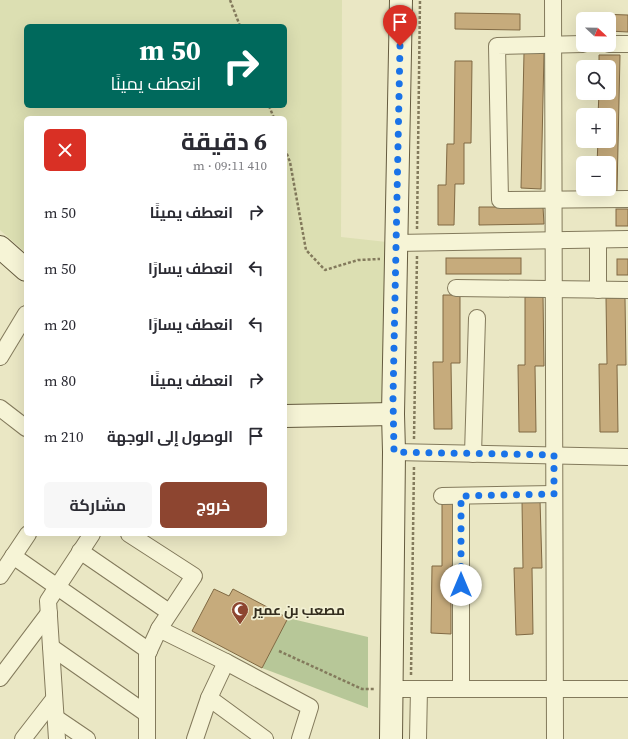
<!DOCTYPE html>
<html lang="ar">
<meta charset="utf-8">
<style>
body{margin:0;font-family:"Source Serif 4",Cairo,serif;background:#f7f7f7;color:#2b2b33;direction:rtl;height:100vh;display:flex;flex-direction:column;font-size:15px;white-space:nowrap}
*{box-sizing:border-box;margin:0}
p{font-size:13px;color:#7c7c81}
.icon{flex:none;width:22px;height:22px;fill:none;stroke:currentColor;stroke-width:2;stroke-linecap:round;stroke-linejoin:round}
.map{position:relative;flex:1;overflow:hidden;direction:ltr}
.sheet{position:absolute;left:24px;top:116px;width:263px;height:420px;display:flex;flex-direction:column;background:#fff;border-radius:6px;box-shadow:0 4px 16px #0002;direction:rtl}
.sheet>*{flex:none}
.top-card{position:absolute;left:24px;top:24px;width:263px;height:84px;border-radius:6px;box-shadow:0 4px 16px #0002;direction:rtl;background:#00695c;color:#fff;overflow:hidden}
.needle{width:26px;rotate:112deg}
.fabs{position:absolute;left:576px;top:12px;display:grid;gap:8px}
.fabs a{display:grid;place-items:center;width:40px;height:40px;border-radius:6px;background:#fff;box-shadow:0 4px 16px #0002;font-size:20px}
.pin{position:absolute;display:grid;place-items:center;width:34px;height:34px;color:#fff;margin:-41px -17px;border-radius:50% 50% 50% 0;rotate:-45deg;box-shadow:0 0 4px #0007}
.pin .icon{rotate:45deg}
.me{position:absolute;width:44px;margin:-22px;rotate:0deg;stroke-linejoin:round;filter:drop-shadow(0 0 3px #0008)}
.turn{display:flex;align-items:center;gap:14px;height:84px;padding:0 20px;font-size:18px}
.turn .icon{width:52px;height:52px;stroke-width:2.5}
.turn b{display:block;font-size:28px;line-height:34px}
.round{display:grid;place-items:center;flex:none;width:42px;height:42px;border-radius:6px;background:#f7f7f7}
.summary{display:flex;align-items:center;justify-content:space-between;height:68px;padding:0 20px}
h1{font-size:24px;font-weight:700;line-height:30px}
.button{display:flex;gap:8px;margin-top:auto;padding:8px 20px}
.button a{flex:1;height:46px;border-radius:6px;background:#8d4530;color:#fff;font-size:16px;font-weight:700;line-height:46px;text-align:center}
.button a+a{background:#f7f7f7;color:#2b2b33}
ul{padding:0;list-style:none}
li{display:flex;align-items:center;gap:12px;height:56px;padding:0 20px}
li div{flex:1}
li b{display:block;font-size:15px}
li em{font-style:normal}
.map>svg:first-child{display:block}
</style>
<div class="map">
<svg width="628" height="739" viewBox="0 0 628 739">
<rect width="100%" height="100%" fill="#eae7c4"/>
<!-- farmland -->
<path fill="#dcdfb2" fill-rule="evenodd" d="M0 0H342L341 237 396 243 393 414 285 416V118H26V253L0 230ZM26 26H285V106H26Z"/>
<!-- green -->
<path fill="#b7c798" d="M288 618 368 637V708L262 668Z"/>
<!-- building -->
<g fill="#c6ab7c" stroke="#806943">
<path d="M455 13 520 14V30L455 29Z"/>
<path d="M598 14 628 15V32L609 31V19H598Z"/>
<path d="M524 53H544L541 189 521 188Z"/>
<path d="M599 55H620L617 191H597V189H609V163H597L598 141H609V115H598L599 93H609V67H599Z"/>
<path d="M455 61H472L471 143H464V184H455L454 225H438V185H446L447 144H454Z"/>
<path d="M479 207H543L544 224 479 225Z"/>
<rect x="616" y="209" width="12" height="17"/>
<rect x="446" y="258" width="75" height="16"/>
<rect x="617" y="259" width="11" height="16"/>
<path d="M443 295H460V363H451L452 429H434L433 362H443Z"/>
<path d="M543 296 544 366H535L536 432H519L518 365H525V297Z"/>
<path d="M606 298H625L626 365H617L618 432H600L599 364H607Z"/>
<path d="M442 500H459L458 566H451V634L431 633 432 566H442Z"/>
<path d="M540 500 542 568H532L533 634 516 635 514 568H523L522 501Z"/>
<path d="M214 589 229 596 233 589 288 618 262 668 192 631Z"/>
</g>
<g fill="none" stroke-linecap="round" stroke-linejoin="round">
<defs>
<g id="street">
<path d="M553 0 555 739"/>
<path d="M583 44 497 46 500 200 628 199"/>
<path d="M609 44H628"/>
<path d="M396 243 628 239"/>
<path d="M456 288 628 290"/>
<path d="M598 290V240"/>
<path d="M0 357 26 314"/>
<path d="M0 408 26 428"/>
<path d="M394 452 628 457"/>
<path d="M473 454 477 318"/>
<path d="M442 496 554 494"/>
<path d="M461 496V689"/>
<path d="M129 534 194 576 159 629"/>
<path d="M80 551 169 612"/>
<path d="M13 556 149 651"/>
<path d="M0 576 28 534"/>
<path d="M51 647 147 714"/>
<path d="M226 662 310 707 300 739"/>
<path d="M0 678 49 613"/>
<path d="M391 689H628"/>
<path d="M209 698 265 739"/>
<path d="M56 718 87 739"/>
<path d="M23 739 54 699"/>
<path d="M57 739 48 601 92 534"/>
<path d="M147 739V655L159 629 226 662 209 698 195 739"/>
<path d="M418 739 419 689"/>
</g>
<g id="secondary">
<path d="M0 247 26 270"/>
<path d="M285 416 393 414"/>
<path d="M391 739 394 452 393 414 401 0"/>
</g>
</defs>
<!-- street casing -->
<use href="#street" stroke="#837a5c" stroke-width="18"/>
<!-- secondary casing -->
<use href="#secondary" stroke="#655b3f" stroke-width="24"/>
<!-- path -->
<g stroke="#837a5c" stroke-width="2.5" stroke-dasharray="3 2" stroke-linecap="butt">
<path d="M230 0 240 26"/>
<path d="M269 106 274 118"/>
<path d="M285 149 290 162 306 250 325 270 358 260 380 259"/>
<path d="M417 229 420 0"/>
<path d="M414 439 417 256"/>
<path d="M279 651 362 689H375"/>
<path d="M411 675 414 466"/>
</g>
<!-- street -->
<use href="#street" stroke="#f6f4d6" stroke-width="16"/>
<!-- secondary -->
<use href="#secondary" stroke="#f6f4d6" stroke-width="22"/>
</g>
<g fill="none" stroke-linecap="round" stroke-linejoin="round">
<!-- route -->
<path stroke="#1a73e8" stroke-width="7" stroke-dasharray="0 12.6" d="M400 46 393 398 394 452 554 455V494L461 496V585"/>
</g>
<!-- icons -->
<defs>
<symbol id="mosque-pin" viewBox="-11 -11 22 30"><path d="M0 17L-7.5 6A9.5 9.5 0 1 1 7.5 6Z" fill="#8d4530" stroke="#f2f0d3"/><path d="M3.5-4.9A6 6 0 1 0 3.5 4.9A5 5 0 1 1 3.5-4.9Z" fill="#fff"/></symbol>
</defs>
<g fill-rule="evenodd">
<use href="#mosque-pin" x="230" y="600" width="20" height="27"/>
</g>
<g text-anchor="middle" stroke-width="3.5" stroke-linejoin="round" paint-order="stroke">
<!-- poi labels -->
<g font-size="14" font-weight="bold" fill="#342e1f" stroke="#f2f0d3" text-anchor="start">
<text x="253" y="615">مصعب بن عمير</text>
</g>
</g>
</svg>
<div class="fabs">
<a><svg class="needle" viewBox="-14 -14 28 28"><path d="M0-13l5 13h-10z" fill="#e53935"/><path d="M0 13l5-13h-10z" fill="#7c7c81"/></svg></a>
<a><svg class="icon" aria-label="search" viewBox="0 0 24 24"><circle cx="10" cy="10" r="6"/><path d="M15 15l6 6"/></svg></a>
<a>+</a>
<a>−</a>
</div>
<div class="pin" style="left:400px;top:46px;background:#d93025"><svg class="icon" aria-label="arrive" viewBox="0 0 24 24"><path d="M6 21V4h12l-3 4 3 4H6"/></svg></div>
<svg class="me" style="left:461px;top:585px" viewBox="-20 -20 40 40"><circle r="19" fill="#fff"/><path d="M0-13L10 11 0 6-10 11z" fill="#1a73e8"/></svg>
<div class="top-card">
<div class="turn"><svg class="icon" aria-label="right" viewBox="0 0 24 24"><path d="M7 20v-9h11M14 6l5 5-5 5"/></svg><div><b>50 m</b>انعطف يمينًا</div></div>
</div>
<section class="sheet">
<div class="summary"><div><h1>6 دقيقة</h1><p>410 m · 09:11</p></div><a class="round" style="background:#d93025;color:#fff"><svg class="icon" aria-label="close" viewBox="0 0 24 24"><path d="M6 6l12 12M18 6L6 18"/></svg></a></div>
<ul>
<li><svg class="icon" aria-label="right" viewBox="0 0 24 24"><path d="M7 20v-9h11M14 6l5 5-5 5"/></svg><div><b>انعطف يمينًا</b></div><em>50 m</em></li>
<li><svg class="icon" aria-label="left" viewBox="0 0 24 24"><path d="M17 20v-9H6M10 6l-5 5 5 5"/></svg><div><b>انعطف يسارًا</b></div><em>50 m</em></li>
<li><svg class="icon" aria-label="left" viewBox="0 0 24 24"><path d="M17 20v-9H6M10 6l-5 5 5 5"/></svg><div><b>انعطف يسارًا</b></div><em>20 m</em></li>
<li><svg class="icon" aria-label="right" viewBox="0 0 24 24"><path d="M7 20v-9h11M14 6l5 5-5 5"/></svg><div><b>انعطف يمينًا</b></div><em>80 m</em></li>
<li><svg class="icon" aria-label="arrive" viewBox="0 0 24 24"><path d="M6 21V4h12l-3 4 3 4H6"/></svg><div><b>الوصول إلى الوجهة</b></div><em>210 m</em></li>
</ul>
<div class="button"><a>خروج</a><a>مشاركة</a></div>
</section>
</div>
